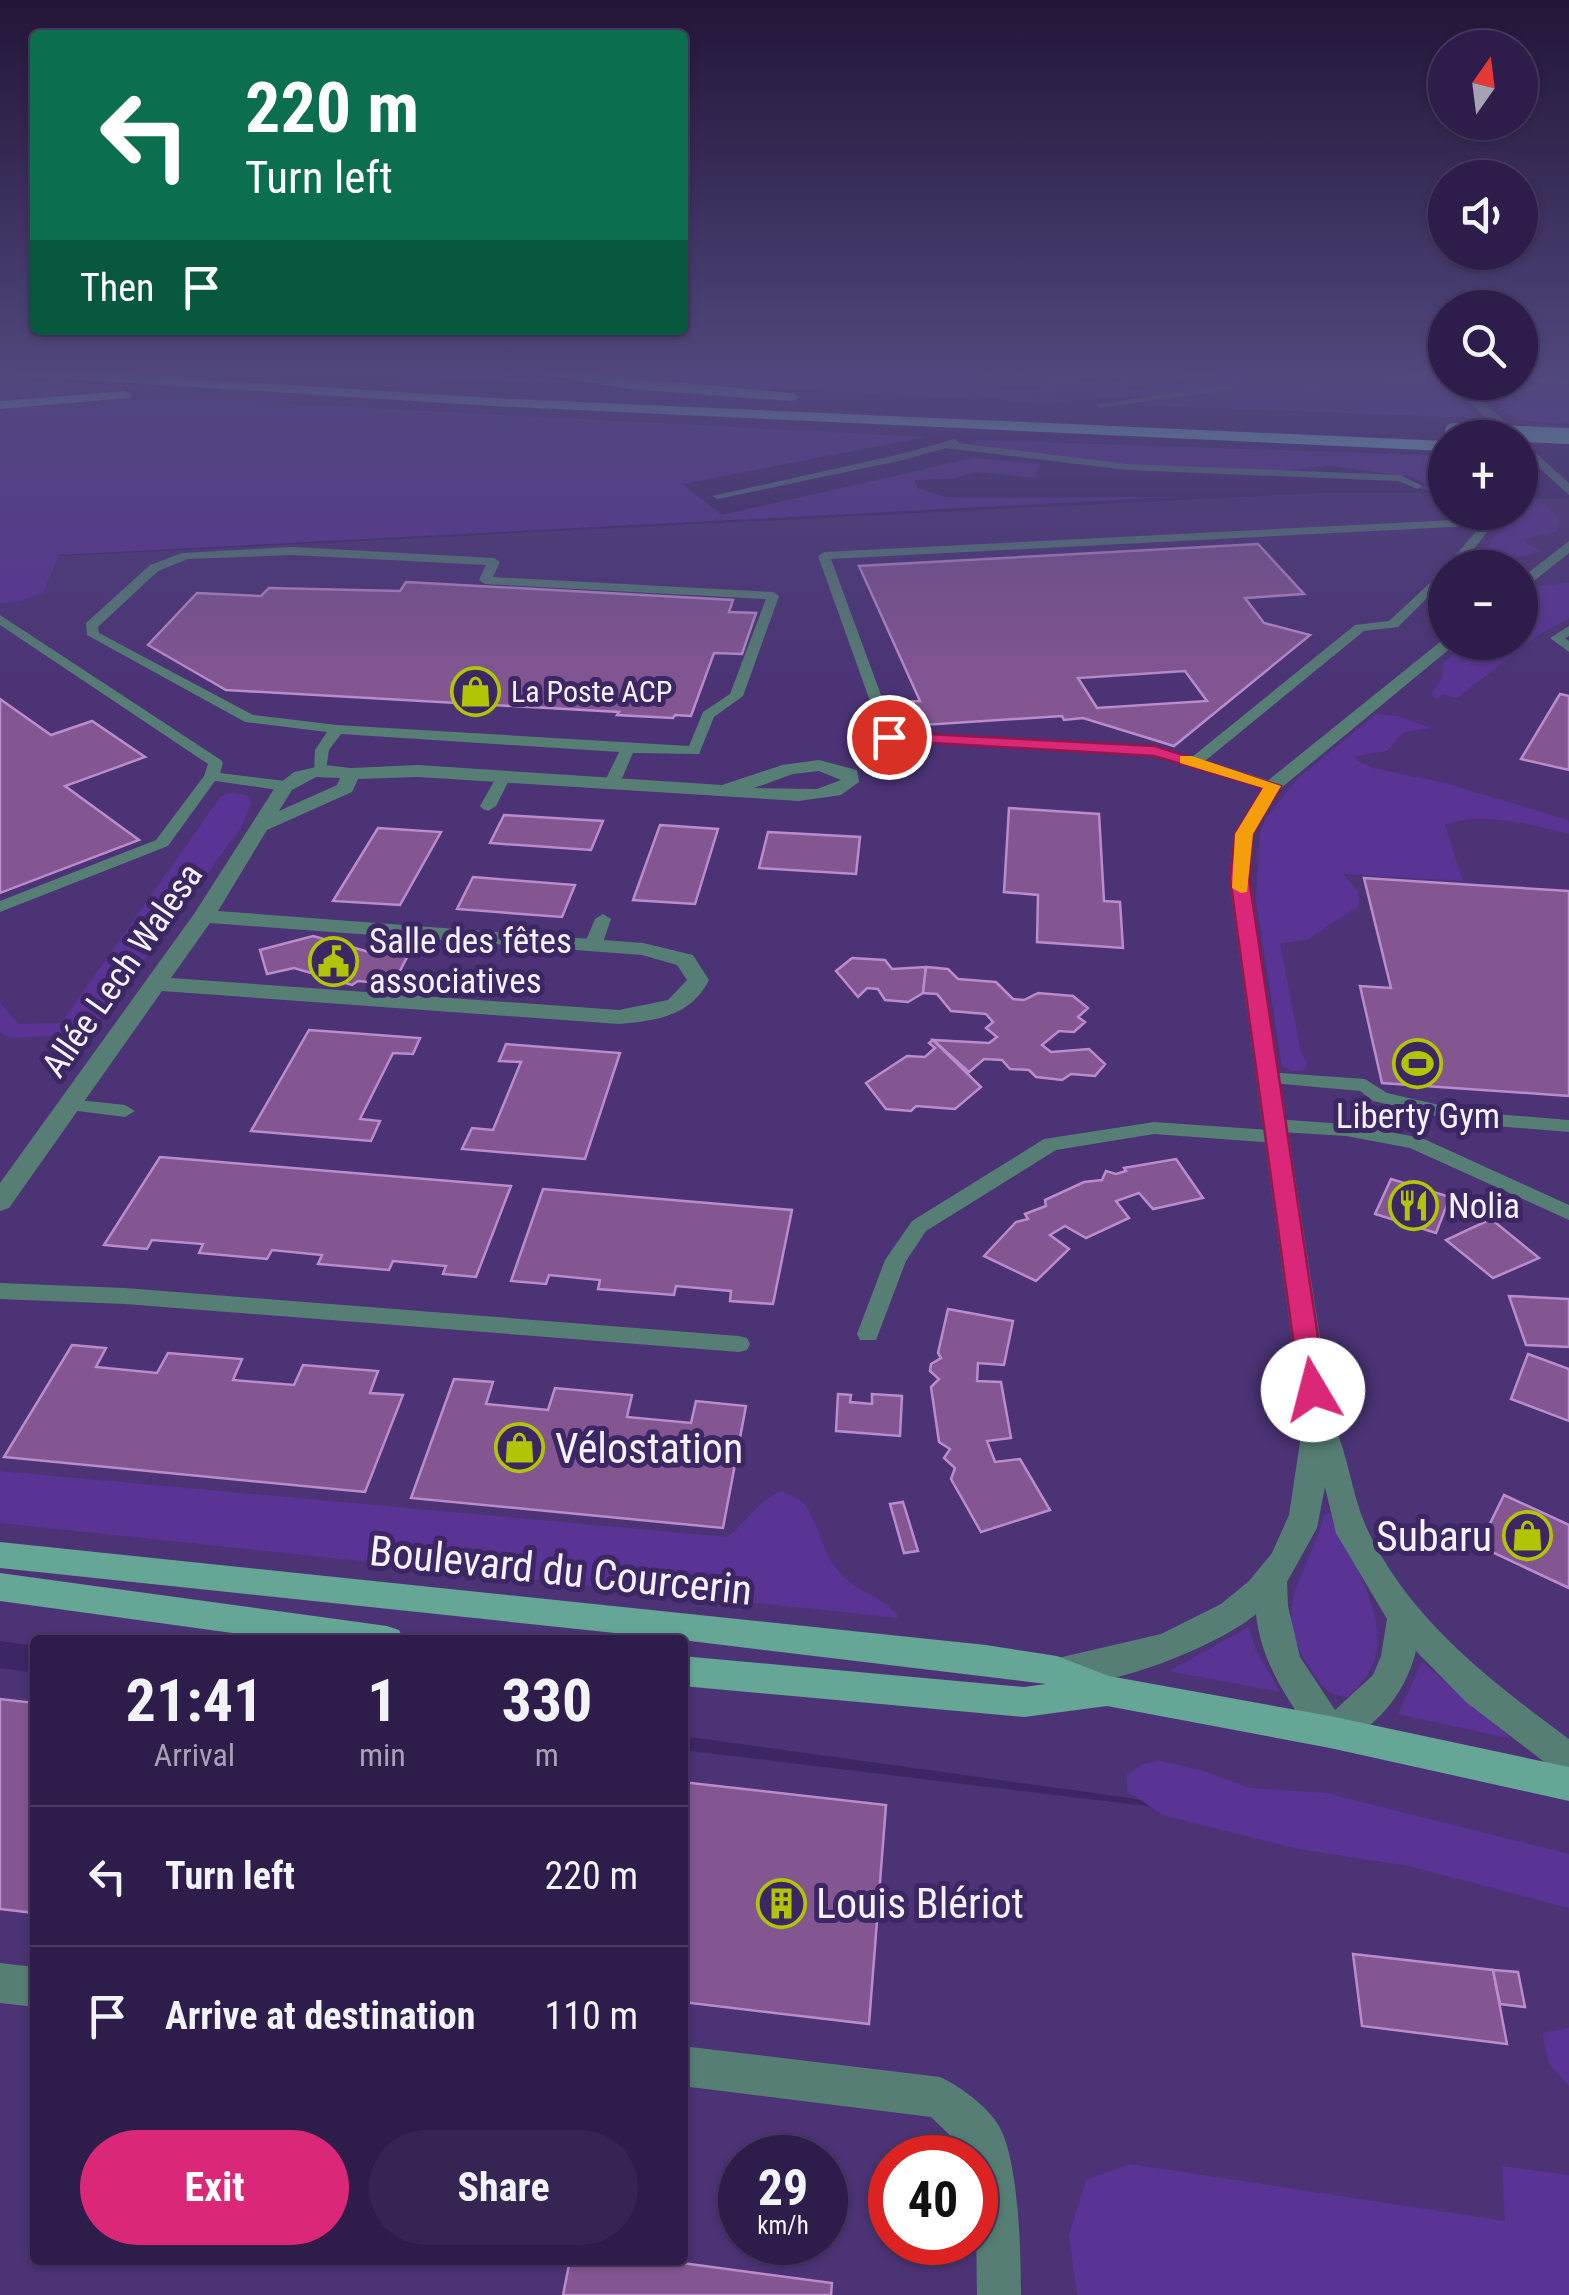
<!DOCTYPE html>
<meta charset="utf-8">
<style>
body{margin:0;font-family:"Roboto Condensed",sans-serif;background:#362552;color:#f1f3f6;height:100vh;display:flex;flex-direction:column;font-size:38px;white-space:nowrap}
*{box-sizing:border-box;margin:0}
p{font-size:32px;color:#a7a1b5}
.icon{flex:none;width:55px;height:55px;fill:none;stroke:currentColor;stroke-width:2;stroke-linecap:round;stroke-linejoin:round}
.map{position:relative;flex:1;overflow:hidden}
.details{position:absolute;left:30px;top:1635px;width:658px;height:630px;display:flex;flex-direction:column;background:#2e1c4b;border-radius:10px;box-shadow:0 2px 8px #0004,0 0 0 2px #493a63}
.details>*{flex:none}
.top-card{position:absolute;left:30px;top:30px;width:658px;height:305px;border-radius:10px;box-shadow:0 2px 8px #0004,0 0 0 2px #493a63;background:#0b6e4f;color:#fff;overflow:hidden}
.needle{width:65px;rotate:14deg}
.tools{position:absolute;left:1428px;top:30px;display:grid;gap:20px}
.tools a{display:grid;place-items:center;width:110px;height:110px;border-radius:50%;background:#2e1c4b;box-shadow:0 2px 8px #0004,0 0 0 2px #493a63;font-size:50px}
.speed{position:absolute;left:718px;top:2135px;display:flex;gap:20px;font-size:50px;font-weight:700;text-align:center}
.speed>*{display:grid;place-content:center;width:130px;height:130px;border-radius:50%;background:#2e1c4b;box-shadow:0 2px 8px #0004,0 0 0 2px #493a63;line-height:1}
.speed small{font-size:25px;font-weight:400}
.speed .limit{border:15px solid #d22;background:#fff;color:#111}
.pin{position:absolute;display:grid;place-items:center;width:85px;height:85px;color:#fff;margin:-42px;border:5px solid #fff;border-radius:50%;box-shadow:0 2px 10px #0007}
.me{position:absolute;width:110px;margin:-55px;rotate:352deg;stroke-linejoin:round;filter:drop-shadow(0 0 8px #0008)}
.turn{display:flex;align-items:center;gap:35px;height:210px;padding:0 50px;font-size:45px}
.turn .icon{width:130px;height:130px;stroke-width:2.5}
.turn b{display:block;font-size:70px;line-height:85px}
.then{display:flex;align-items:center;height:95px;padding:0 50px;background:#0003;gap:20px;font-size:38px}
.eta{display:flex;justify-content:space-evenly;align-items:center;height:170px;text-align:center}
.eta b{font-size:60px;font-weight:700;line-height:70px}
.button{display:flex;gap:20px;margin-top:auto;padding:20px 50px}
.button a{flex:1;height:115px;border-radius:60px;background:#db2777;color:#fff;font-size:40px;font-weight:700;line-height:115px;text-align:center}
.button a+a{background:#362552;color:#f1f3f6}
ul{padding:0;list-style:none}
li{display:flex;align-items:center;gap:30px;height:140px;padding:0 50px;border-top:2px solid #493a63}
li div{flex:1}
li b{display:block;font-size:38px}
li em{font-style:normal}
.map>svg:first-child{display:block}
</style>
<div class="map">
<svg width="1569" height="2295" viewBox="0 0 1569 2295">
<rect width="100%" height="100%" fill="#3d2664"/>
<!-- built -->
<g fill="#4b3375" fill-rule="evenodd">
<path d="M974 372H1445V382H1520V372H1569V390L1522 401 1424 403 1405 409 969 391Z"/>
<path d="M1320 493H1445V512H1520V499L1569 498V1886L1389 1834 683 1736 682 1640H35V1646L0 1641V586L47 585 59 556ZM1445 568H1520V642H1445Z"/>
<path d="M0 1668 35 1673V2260H682L683 1750 1237 1817 1569 1891V2295H0ZM740 2158H825V2242H740ZM890 2158H975V2242H890Z"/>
</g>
<!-- green -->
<g fill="#593495">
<path d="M316 372H516L570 383H541Z"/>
<path d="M588 372H972L970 391 1076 396C1056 412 994 398 970 394L968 399 710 385Z"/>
<path d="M1329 372H1422L1233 383 1122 398 1096 397 1203 379Z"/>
<path d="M0 378 140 388 0 401Z"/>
<path d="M1425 379 1438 382 1478 418 1131 405 1226 389Z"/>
<path d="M1505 384 1569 387V424L1519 420 1501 409 1485 391Z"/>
<path d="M122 401H234L926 437 682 484 722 515 973 458 1040 464 1034 478 976 472 952 479 915 480 917 488 945 497 977 498 1173 497 59 555 44 592 20 601 0 603V409Z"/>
<path d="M976 440 1425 455 1432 459 1428 464 1445 467V493L1420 489 1425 484 1413 477 1331 466 1274 471 1120 464 971 447Z"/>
<path d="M1532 498 1546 505 1560 519 1557 531 1526 538V543L1542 551 1516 558 1519 567H1469L1503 526V513L1520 512V499Z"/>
<path d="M1569 583V618L1540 634 1457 698 1443 694 1437 699 1433 697 1432 692 1442 678 1443 663 1467 643 1520 642V600L1538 586Z"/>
<path d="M1376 714 1397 716 1431 728 1404 732 1387 751 1356 756V760L1373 768 1445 783 1565 819 1569 822V834C1532 825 1481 810 1445 825L1463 881 1343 874 1358 891 1359 906 1307 940 1280 943 1301 1053 1307 1062 1305 1070 1292 1071 1282 1066 1256 900 1260 833 1266 818 1298 778Z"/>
<path d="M230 793 247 795 251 803 242 826 90 1034 8 1038 0 1031V1002L18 1024 61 1023 221 796Z"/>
<path d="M0 1471 727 1537C746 1523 760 1498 782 1491 787 1494 798 1498 802 1502 817 1517 822 1552 838 1571 856 1592 884 1596 899 1618L0 1523Z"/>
<path d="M1330 1513C1355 1571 1413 1646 1347 1697 1329 1696 1320 1684 1311 1670 1266 1605 1309 1578 1324 1515Z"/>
<path d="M1249 1627 1255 1648 1280 1692 1169 1671Z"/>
<path d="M1422 1662 1512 1739 1398 1714Z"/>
<path d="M1160 1761 1201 1770 1250 1788 1327 1793 1569 1854V1908L1409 1866 1298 1849 1163 1815 1127 1791V1775L1143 1764Z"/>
<path d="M1569 2028V2086L1549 2063 1542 2033Z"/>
<path d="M1130 2164 1505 2221 1502 2166 1569 2175V2295H1077L1069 2235 1086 2180Z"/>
</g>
<!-- building -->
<g fill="#835692" stroke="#bb8ccb" stroke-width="2.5" fill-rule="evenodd">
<path d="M1258 544 1304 594 1245 598 1264 623 1310 635 1174 746 1083 718 1064 720 1062 716 908 726 898 702 920 701 859 566ZM1185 671 1207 701 1097 708 1078 678Z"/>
<path d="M406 582 733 600 729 612 756 613 742 654 714 653 691 716 675 715 673 718 617 715 619 712 226 690 148 645 197 593 261 596 269 588 400 591Z"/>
<path d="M1560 694 1569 696V770L1521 759Z"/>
<path d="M0 699 51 735 92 721 145 757 65 786 139 840 0 893Z"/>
<path d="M1009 808 1099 814 1104 901 1120 902 1123 948 1037 942 1038 895 1004 892Z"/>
<path d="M504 815 603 821 591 850 490 843Z"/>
<path d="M660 825 718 829 695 904 633 900Z"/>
<path d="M378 828 441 832 400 905 333 901Z"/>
<path d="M768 832 860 837 856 874 759 868Z"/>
<path d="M473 877 575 885 562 917 457 909Z"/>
<path d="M1364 878 1569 891V1096L1382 1083 1360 986 1391 988Z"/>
<path d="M313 936 376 954 380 946 412 948 393 984 358 981 352 985 294 968 267 974 260 950Z"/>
<path d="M852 958 885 960 892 969 926 967 923 993 908 1002 885 1000 878 989 867 988 858 997 836 971Z"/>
<path d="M926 967 948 969 958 979 996 982 1013 999 1024 1000 1038 993 1073 996 1088 1008 1078 1017 1085 1022 1074 1032 1059 1031 1042 1045 1051 1052 1089 1049 1105 1064 1095 1076 1071 1074 1062 1080 1036 1077 1029 1070 1010 1069 1002 1060 984 1059 969 1072 933 1040 989 1043 997 1037 986 1028 993 1022 986 1014 951 1011 937 994 923 993Z"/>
<path d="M309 1030 420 1038 413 1054 393 1053 360 1119 380 1121 371 1141 251 1131Z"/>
<path d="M933 1040 981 1087 955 1109 916 1106 911 1111 886 1109 866 1083 907 1056 925 1057 935 1048 929 1043Z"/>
<path d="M506 1044 620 1053 585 1159 462 1149 472 1128 493 1130 521 1062 499 1061Z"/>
<path d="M160 1157 511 1186 476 1277 443 1274 446 1266 393 1261 389 1270 318 1264 322 1255 272 1250 267 1259 199 1253 203 1244 152 1240 147 1249 104 1245Z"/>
<path d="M1176 1159 1203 1198 1153 1209 1139 1193 1116 1201 1129 1218 1086 1238 1065 1226 1050 1235 1069 1249 1036 1281 984 1256 1016 1222 1028 1219 1025 1214 1046 1206 1045 1200 1084 1182 1102 1180 1106 1171 1116 1174 1126 1171 1124 1168Z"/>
<path d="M1391 1179 1450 1197 1436 1233 1375 1214Z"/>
<path d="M543 1189 792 1210 773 1304 730 1301 731 1291 676 1286 674 1295 598 1289 600 1280 549 1275 546 1284 511 1281Z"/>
<path d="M1491 1219 1539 1258 1493 1278 1446 1240Z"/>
<path d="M1509 1296 1569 1299V1347L1526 1345Z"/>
<path d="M948 1309 1013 1321 1004 1365 978 1363 977 1381 1001 1382 1011 1438 987 1441 995 1462 1020 1459 1050 1510 981 1532 951 1479 955 1468 944 1458 950 1449 939 1442 931 1387 939 1379 930 1371 931 1364 941 1358 938 1353Z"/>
<path d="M72 1345 106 1348 96 1367 157 1373 168 1353 242 1359 233 1380 294 1385 303 1365 378 1371 370 1393 403 1395 365 1492 4 1457Z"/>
<path d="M1528 1354 1569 1369V1421L1511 1399Z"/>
<path d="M454 1379 493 1382 486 1404 548 1410 555 1388 632 1395 627 1417 691 1423 696 1401 746 1406 723 1528 411 1498Z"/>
<path d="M838 1394 851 1395 850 1402 872 1404V1394L902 1396 900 1436 836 1431Z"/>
<path d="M1504 1495 1569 1525V1588L1479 1546Z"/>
<path d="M903 1502 918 1551 904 1553 890 1504Z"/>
<path d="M0 1699 35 1703V1913L0 1909Z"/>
<path d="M682 1782 886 1805 869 2024 682 2002Z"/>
<path d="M1353 1954 1493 1970 1507 2044 1362 2026Z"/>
<path d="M1493 1970 1518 1972 1525 2007 1500 2004Z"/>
<path d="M570 2260H660L832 2283 831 2295H563Z"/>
</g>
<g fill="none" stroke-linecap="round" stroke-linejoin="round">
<!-- service -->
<g fill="#567e74" fill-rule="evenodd">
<path d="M984 372H994L992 377 998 379 1107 383 1212 372H1241L1107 389 998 385 984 381Z"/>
<path d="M1445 373V379L1241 388 1100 408 1095 405 1241 382Z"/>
<path d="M955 439 959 443 1127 464 1400 475 1423 486 1418 489 1398 481 1127 470 946 448 903 460 718 499 712 496 901 454Z"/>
<path d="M1474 519 1489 530 1458 568H1445L1477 530 1471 526 831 559 895 733 1155 747 1192 757 1355 625 1389 621 1445 569V580L1398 627 1364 631 1205 761 1278 783V789L1273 791 1154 755 884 740 818 556 824 552Z"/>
<path d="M292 547 494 558 500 562 493 577 773 592 779 596 743 696 714 717 699 754 633 753 620 783 612 788 604 783 619 752 341 734 329 750 326 770 319 774 314 773 315 750 327 732 245 722 87 635 86 623 150 565 182 553ZM292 555 486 565 479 580 485 584 766 599 730 694 703 712 689 746 337 725 253 715 99 633 98 627 158 571 188 559Z"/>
<path d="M0 615 221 760 223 763 220 773 285 781 293 786 285 791 215 781 168 846 0 912V901L156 840 204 776 208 764 0 625Z"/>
<path d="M1569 626V636L1565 638 1569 641V652L1550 638Z"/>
<path d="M504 772 511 776 496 806 488 811 483 809 480 806 497 776Z"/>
<path d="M603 914 611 919 602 945 593 950 587 949 584 945 595 919Z"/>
<path d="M1268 1072 1365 1079 1387 1093 1470 1112 1569 1120V1132L1470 1124 1373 1101 1360 1091 1261 1082 1258 1078 1261 1074Z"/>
<path d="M69 1099 125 1105 135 1111 125 1117 62 1109 59 1105 62 1101Z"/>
<path d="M1274 1119 1346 1124 1422 1138 1569 1205V1220L1410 1148 1346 1136 1280 1132 1286 1137 1276 1143 1154 1134 1056 1150 926 1231 906 1261 876 1340H860L857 1334 885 1260 912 1221 1044 1139 1154 1122 1270 1130 1264 1125Z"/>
<path d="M0 1283 125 1288 739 1336 747 1338 750 1344 747 1350 739 1352 125 1304 0 1299Z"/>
</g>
<!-- minor -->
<g fill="#567e74" fill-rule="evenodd">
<path d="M1520 374 1569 376V384L1520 382Z"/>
<path d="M819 760 857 770 859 782 841 795 799 801 418 777 358 779 352 792 267 830 218 911 643 943 693 955 709 980C691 1016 656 1021 619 1024L162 991 9 1208 0 1211V1183L194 914 276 786 294 772 325 765 351 768 418 765 722 785 782 765ZM819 771 841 780 817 789 754 788 793 774ZM316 777 340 778 337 785 279 811 292 790ZM210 923 642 955 677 965 687 980 668 1000 619 1010 171 978Z"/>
<path d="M0 1963 35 1967V2007L0 2003Z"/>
<path d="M682 2046 940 2077C960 2086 988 2107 999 2126 1019 2161 1021 2254 1021 2295H977L975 2158H965L964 2149 931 2117 682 2086Z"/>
</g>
<!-- tertiary -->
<g fill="#567e74" fill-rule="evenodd">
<path d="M1450 382H1463L1519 435 1520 438V439L1506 438Z"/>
<path d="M1520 439 1569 483V495L1520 450Z"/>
<path d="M1569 541V553L1520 592V579Z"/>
<path d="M1445 638V642H1458L1280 789 1254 834 1249 878 1333 1422C1349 1457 1352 1497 1368 1531 1411 1621 1492 1682 1569 1739V1776L1556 1771 1466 1702 1416 1651C1405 1696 1373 1732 1330 1748L1318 1743C1290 1703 1261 1664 1256 1614 1219 1646 1092 1698 1045 1681L1040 1671 1045 1661 1161 1634 1221 1604 1249 1581 1272 1553 1289 1515 1303 1422 1229 878 1234 834 1266 782ZM1325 1487 1336 1533 1387 1619 1381 1656 1373 1675 1335 1710 1300 1657 1288 1606 1287 1582 1317 1528Z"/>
</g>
<!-- secondary -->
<g fill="#65a697" fill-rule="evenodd">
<path d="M0 1542 986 1645 1057 1656 1109 1676 1330 1716 1569 1767V1801L1330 1748 1107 1706 1024 1717 682 1686V1656L1024 1687 1046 1684 682 1640 0 1568Z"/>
<path d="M0 1573 387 1626 399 1630 404 1640H284L0 1601Z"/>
</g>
<!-- motorway -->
<g fill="#78e1c9" fill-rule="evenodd">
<path d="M14 372H85L493 398 1445 441V451L493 406 21 376Z"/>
<path d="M529 372H565L792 393 799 397 792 401 630 389Z"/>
<path d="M125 391 132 395 130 398 0 409V401Z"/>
</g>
<!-- motorway-bridge -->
<path stroke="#78e1c9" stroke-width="16" d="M1453 431 1569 436"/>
</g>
<!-- sky -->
<linearGradient id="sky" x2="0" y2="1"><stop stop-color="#221537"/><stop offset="0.54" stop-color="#51477d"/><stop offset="1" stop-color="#51477d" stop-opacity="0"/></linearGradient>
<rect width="1569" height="693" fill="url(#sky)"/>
<!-- route -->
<path fill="#db2777" stroke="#8e194d" stroke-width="2.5" d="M889 732 1155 746 1281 786 1253 834 1249 878 1326 1390 1322 1398H1304L1300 1390 1230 878 1235 834 1263 788 1154 756 883 740 881 737Z"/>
<!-- slow -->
<path fill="#f59e0b" d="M1180 756H1192L1281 786 1253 834 1247 892 1241 893 1232 888 1235 834 1263 788 1180 763Z"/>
<!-- icons -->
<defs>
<symbol id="shop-ring" viewBox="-11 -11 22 22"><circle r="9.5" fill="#3d2664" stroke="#b0c503" stroke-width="1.5"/><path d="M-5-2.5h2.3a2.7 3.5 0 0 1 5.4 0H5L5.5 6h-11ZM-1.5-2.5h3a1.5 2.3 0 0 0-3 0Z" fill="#b0c503"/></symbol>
<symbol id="civic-ring" viewBox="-11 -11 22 22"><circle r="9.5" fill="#3d2664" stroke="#b0c503" stroke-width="1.5"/><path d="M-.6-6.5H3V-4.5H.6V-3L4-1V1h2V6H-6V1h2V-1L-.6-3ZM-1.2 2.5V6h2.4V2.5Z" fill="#b0c503"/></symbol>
<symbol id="stadium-ring" viewBox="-11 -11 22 22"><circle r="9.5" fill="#3d2664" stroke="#b0c503" stroke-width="1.5"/><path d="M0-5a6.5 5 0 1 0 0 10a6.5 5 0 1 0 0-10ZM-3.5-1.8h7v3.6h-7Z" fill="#b0c503"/></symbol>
<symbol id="restaurant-ring" viewBox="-11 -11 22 22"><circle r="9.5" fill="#3d2664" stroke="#b0c503" stroke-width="1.5"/><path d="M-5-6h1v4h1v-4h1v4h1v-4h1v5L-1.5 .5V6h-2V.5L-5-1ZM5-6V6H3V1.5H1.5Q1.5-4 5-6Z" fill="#b0c503"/></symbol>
<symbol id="building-ring" viewBox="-11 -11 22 22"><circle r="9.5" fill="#3d2664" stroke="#b0c503" stroke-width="1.5"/><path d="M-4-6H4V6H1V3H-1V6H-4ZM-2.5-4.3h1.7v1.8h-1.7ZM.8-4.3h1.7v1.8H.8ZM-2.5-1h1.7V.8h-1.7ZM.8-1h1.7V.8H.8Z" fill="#b0c503"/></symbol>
</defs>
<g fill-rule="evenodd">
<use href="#shop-ring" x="448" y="664" width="55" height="55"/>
<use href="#civic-ring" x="306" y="934" width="55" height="55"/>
<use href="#stadium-ring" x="1390" y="1036" width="55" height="55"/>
<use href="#restaurant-ring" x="1386" y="1178" width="55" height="55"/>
<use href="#shop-ring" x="492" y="1420" width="55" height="55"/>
<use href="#shop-ring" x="1500" y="1508" width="55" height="55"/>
<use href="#building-ring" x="754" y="1876" width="55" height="55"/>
</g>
<g text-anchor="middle" stroke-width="10" stroke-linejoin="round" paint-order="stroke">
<!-- far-poi labels -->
<g font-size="30" fill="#f3f1f9" stroke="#3d2664" text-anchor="start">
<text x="511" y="702">La Poste ACP</text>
</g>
<!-- poi labels -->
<g font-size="35" fill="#f3f1f9" stroke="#3d2664" text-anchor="start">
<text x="369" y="953">Salle des fêtes<tspan x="369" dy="40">associatives</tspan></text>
<text x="1418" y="1128" text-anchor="middle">Liberty Gym</text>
<text x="1448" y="1218">Nolia</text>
</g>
<!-- street labels -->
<g font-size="35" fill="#f3f1f9" stroke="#3d2664">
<text transform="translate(122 970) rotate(-55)" y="12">Allée Lech Walesa</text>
</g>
<!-- near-poi labels -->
<g font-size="42" fill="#f3f1f9" stroke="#3d2664" text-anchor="start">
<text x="555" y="1463">Vélostation</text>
<text x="1492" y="1551" text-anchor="end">Subaru</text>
<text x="816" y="1918">Louis Blériot</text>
</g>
<!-- near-street labels -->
<g font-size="42" fill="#f3f1f9" stroke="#3d2664">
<text transform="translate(561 1570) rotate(6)" y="15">Boulevard du Courcerin</text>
</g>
</g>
</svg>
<div class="tools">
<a><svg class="needle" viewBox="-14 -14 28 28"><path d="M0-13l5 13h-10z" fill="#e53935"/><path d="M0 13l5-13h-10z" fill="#a7a1b5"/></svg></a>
<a><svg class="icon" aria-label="sound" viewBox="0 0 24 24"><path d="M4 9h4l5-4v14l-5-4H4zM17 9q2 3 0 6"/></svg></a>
<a><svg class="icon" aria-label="search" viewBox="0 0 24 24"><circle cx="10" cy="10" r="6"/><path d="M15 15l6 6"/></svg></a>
<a>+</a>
<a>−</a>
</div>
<div class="speed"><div>29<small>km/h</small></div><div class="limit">40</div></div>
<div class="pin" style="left:889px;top:737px;background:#d93025"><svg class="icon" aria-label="arrive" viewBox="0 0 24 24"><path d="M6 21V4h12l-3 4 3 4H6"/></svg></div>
<svg class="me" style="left:1313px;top:1390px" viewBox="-20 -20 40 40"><circle r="19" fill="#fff"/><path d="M0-13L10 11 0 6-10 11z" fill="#db2777"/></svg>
<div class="top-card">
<div class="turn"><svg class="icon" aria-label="left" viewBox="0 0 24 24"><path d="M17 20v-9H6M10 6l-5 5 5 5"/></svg><div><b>220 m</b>Turn left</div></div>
<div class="then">Then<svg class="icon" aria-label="arrive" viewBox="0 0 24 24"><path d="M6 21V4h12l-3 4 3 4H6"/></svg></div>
</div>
<section class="details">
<div class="eta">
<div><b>21:41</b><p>Arrival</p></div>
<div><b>1</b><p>min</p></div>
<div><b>330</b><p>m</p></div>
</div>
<ul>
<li><svg class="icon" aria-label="left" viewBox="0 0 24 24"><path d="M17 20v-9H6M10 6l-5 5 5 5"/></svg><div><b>Turn left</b></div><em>220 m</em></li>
<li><svg class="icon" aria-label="arrive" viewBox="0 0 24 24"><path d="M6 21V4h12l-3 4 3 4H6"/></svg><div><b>Arrive at destination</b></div><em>110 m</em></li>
</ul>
<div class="button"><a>Exit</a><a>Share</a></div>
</section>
</div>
